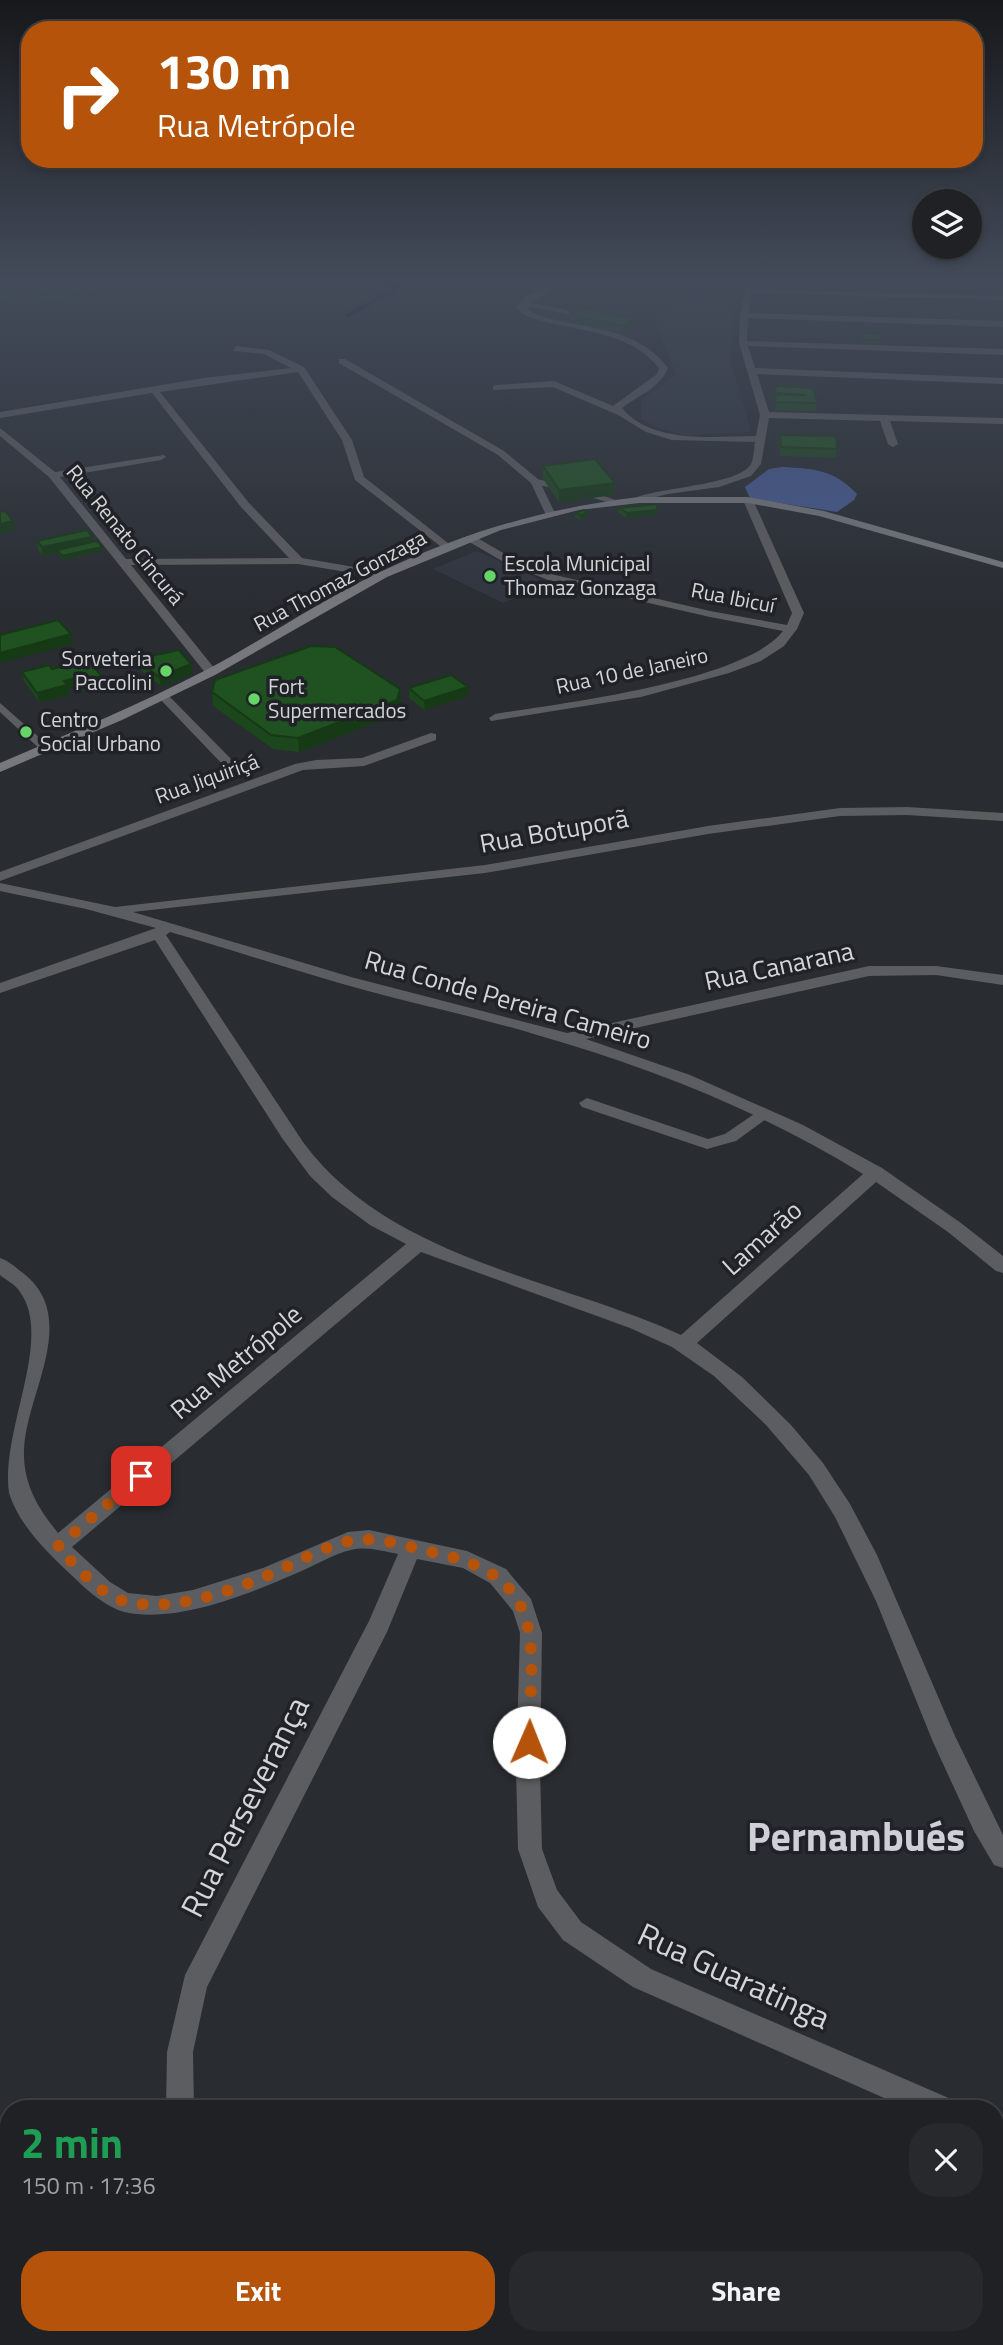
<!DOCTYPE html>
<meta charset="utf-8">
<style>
body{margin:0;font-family:"Titillium Web",sans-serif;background:#27292d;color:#f1f3f6;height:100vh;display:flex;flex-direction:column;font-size:26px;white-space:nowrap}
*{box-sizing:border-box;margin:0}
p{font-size:23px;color:#a1a3a7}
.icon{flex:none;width:38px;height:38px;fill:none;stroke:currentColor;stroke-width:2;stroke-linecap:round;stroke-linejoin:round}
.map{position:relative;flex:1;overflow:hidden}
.sheet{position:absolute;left:0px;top:2100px;width:1004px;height:245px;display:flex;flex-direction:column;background:#1f2125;border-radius:28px 28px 0 0;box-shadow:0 4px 10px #0003,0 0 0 2px #3c3e42}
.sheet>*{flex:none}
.banner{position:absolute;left:21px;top:21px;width:962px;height:147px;border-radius:28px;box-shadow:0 4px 10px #0003,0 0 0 2px #3c3e42;background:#b45309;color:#fff;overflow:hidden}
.tools{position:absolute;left:912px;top:189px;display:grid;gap:14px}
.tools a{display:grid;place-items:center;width:70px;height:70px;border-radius:50%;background:#1f2125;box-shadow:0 4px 10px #0003,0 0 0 2px #3c3e42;font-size:35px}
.pin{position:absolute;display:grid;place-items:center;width:60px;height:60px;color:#fff;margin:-30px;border-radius:14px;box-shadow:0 4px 10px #0006}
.me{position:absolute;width:77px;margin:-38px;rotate:1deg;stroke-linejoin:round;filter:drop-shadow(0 0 5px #0008)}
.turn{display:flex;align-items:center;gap:24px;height:147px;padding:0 21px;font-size:32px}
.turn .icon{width:91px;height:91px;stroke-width:2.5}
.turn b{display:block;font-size:49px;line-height:60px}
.round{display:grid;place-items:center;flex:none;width:74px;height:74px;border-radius:28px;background:#27292d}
.headline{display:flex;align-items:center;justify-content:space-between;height:119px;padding:0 21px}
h1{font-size:42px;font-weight:700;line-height:52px;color:#1e9e55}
.cta{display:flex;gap:14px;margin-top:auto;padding:14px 21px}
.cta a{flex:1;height:80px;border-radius:28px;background:#b45309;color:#fff;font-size:28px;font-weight:700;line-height:80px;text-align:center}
.cta a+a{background:#27292d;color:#f1f3f6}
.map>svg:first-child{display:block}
</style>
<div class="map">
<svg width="1003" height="2345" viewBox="0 0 1003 2345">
<rect width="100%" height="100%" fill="#292c31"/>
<!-- built -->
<g fill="#30353f">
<path d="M693 295 714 296 732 304 731 362 751 432 685 435 661 429 641 419 642 399 676 375 654 316Z"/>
<path d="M477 551 548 583 503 603 433 569Z"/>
</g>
<!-- forest -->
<path fill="#465b93" d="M782 467C815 469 833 469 857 494L854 500 837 512 750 498 745 487 769 469Z"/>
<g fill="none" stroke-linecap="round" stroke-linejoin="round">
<!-- stream -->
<path stroke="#030738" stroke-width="4.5" d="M348 315 396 289 390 282 393 281"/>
<!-- service -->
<g fill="#5c5d60" fill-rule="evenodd">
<path d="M532 303 567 310 571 312 567 314 532 307 521 310 517 308Z"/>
<path d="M535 479 576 486 621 502 616 505 571 491 532 484 530 482Z"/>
<path d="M159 694H167L234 762V768H226L159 698Z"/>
<path d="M0 703 50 747V751H42L0 712Z"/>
<path d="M587 1098 708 1139 725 1134 760 1110 765 1109 773 1114 736 1141 707 1149 582 1107 579 1103Z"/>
</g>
<!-- minor -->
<g fill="#5c5d60" fill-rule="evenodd">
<path d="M556 281H567L525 307C537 317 551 319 566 322 605 330 642 334 668 368 660 388 639 395 622 408 653 445 714 436 756 436L760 415 739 343 740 315 747 281H755L753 289 1003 296V300L752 293 749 313 1003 321V327L748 318 747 341 1003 349V355L748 346 755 368 1003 378V384L757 374 769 412 1003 418V424L890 421 898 444 893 447 888 444 880 421 769 418 761 464 751 476 719 487 668 494 635 502V498C661 487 739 485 751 464 754 458 754 448 755 442L672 440 646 432 618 415 553 387 493 390V386L496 385 554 381 613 406 657 374 659 368C629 331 581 332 538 320L524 315 516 307 525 297Z"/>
<path d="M236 346 269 350 304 367 352 440 364 477 453 547 444 549 355 480 342 440 298 372 160 392 249 503 302 558 383 572 389 575 383 578 298 564 131 565 215 669 217 672 211 676 207 675 49 477 0 436V428L55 472 164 455 166 457 161 460 60 477 126 559 289 558 241 507 152 393 0 418V412L204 378 291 368 264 354 233 351Z"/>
<path d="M339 359H345L504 451 539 480 555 513 554 515H546L531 483 498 455 339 363Z"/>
<path d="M748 497 753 500 804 613 797 629 784 646 761 661 729 673 641 697 491 721 489 718 495 714C561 703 743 682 783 631L710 617 548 580 502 561 466 540V536H474L510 557 555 575 710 611 787 625 792 613 743 500Z"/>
<path d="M431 733 436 734V740L364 766 303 770 0 881V872L295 764 316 760 362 758Z"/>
<path d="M907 807 1003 813V821L907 815 840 816 708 834 485 873 133 912 351 977 567 1033 869 966H936L1003 975V985L936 975 869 976 586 1039 690 1075 803 1125 882 1168 961 1223 1003 1256V1273L996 1271 948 1232 876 1182 697 1343 742 1377 791 1425 823 1463 850 1504 877 1555 955 1736 1003 1835V1868L994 1865 974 1831 933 1742 876 1601 835 1517 809 1475 766 1425 714 1376 672 1347 630 1328 421 1252 72 1547 110 1582 128 1593 157 1596 193 1590 263 1568 348 1532 369 1530 467 1551 506 1569 531 1599 542 1633 540 1769 542 1849 557 1890 581 1922 651 1969 951 2099 955 2109H909L633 1987 563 1940 538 1907 518 1849 516 1769 520 1633 513 1611 490 1583 463 1568 417 1559 387 1632 207 1987 193 2052 194 2109H166L167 2052 185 1975 369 1621 398 1554C382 1551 367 1546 351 1550 333 1554 314 1566 297 1573 249 1594 177 1624 124 1612 110 1608 95 1597 84 1587 56 1560 21 1531 9 1493 0 1431 54 1339 20 1292 16 1285 6 1280 0 1275V1258C9 1261 15 1267 23 1273 81 1318 26 1393 24 1450 23 1484 38 1508 58 1533L406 1244 370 1225 332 1197 310 1176 282 1138 155 940 0 993V983L156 928 86 909 0 891V883L115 907 485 865 708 826 840 808ZM170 932C236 951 301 973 368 991 424 1006 481 1018 537 1035 650 1067 763 1112 863 1174L681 1335C556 1278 389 1259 303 1142L166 935Z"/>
<path d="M996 2119 1003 2122V2150L996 2147Z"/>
<path d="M241 2336H273L277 2345H245Z"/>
</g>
<!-- secondary -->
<path fill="#77787d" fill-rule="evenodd" d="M639 497H748L824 511 1003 562V568L819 516 748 503H639L579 510 501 530 387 577 215 675 122 720 0 772V763C70 733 141 704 208 669 266 638 321 600 380 572 465 532 546 508 639 497Z"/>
</g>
<!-- wall -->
<g fill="#1c461c">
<path d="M0 281 13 289 34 290 35 297 78 301 39 309 34 305 33 298 0 305Z"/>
<path d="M31 281H61L64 290 47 294 31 284Z"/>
<path d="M155 281 110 291 103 287V283Z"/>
<path d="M71 283 105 289 106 297 90 300 72 290Z"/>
<path d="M570 315 635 319 634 327 623 333 570 322Z"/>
<path d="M862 333 881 340V344H863L861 337Z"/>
<path d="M776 386 817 403 816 411 775 410Z"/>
<path d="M780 435 837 449 836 458 780 456 779 443Z"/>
<path d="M543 466 614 495 559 502 543 479Z"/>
<path d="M619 508 656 515 626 518 618 512Z"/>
<path d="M588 512V516L580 520 575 517V513Z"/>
<path d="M37 541 93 542 102 547 103 551 63 560 58 553 43 556 38 550Z"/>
<path d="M137 659 191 664 192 674 161 686 139 669Z"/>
<path d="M61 663 101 676 103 686 80 691 77 688 68 690 69 695 39 702 24 681 22 672 52 669 62 666Z"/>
<path d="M409 688 468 696 425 710 409 698Z"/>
<path d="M400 689 401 703 398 714 299 752 273 749 213 706 212 692Z"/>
</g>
<!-- shaded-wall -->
<g fill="#163916">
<path d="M137 281H155L110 291V287Z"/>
<path d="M63 283 64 290 47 294 46 286Z"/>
<path d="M105 289 106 297 90 300 88 293Z"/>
<path d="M34 290 35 298 0 305V298Z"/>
<path d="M77 294 78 301 39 309 38 302Z"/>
<path d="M635 319 634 327 623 333V326Z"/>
<path d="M615 483 614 495 559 502V490Z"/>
<path d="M657 510 656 515 626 518 627 513Z"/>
<path d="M588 512V516L580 520V515Z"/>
<path d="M13 521 15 530 0 533V524Z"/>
<path d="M92 537 94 545 57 550 58 553 43 556 42 547Z"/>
<path d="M102 547 103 551 63 560 62 556Z"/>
<path d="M71 634 73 644 0 663V653Z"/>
<path d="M191 664 192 674 161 686 159 677Z"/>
<path d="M101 676 103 686 80 691 78 682Z"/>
<path d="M75 678 77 688 68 690 69 695 39 702 37 693 64 681Z"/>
<path d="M468 687V696L425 710 424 701Z"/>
<path d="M400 689 401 703 398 714 299 752 298 738Z"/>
</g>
<!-- building -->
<g fill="#205120" stroke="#163916" stroke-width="2">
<path d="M0 281H1L13 289 0 291Z"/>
<path d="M38 281H61L63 283 46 286Z"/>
<path d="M79 281H90L105 289 88 293 71 283Z"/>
<path d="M111 281H137L110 287 103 283Z"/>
<path d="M27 287 34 290 0 298V292Z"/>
<path d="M71 290 77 294 38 302 32 298Z"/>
<path d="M584 308 635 319 623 326 570 315Z"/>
<path d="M862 333 879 334 881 340H864Z"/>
<path d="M776 386 813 388 817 403 776 402 775 395H806L775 393Z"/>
<path d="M780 435 836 436 837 449 781 447Z"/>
<path d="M595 459 615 483 559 490 543 466Z"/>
<path d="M657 504V510L627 513 619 508Z"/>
<path d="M584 510 588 512 580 515 575 513Z"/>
<path d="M5 511 13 521 0 524V512Z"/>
<path d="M87 530 92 537 42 547 37 541Z"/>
<path d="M97 541 102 547 62 556 57 550Z"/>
<path d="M58 620 71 634 0 653V635Z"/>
<path d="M311 646 335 647 400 689 397 700 298 738 271 735 212 692 215 680Z"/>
<path d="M179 650 191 664 159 677 137 659Z"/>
<path d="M86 657 101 676 78 682 75 678 64 681 67 685 37 693 22 672 49 665 52 669 64 666 61 663Z"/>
<path d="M451 675 468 687 424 701 409 688Z"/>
</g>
<!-- sky -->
<linearGradient id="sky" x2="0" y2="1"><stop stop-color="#17181b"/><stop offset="0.46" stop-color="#434b5a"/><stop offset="1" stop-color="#434b5a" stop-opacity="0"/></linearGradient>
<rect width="1003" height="610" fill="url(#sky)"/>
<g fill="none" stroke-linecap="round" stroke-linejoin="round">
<!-- route -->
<path stroke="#b45309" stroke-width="12" stroke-dasharray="0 21.6" d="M141 1476 57 1547C76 1565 100 1596 127 1602 177 1613 241 1588 286 1567 305 1558 328 1545 350 1541 379 1535 415 1549 444 1555 552 1580 530 1655 529 1742"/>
</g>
<!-- markers -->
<g fill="#66d466" stroke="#202227" stroke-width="2.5">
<circle cx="490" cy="576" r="7"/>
<circle cx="166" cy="671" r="7"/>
<circle cx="254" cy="699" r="7"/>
<circle cx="26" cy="732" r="7"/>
</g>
<g text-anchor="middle" stroke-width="7" stroke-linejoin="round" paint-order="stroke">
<!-- far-street labels -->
<g font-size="21" fill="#d3d5d8" stroke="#202227">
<text transform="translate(125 535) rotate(51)" y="7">Rua Renato Cincurá</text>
<text transform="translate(340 581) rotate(-28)" y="7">Rua Thomaz Gonzaga</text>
<text transform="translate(733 598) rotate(11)" y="7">Rua Ibicuí</text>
<text transform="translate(632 671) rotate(-12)" y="7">Rua 10 de Janeiro</text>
<text transform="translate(207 779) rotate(-20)" y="7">Rua Jiquiriçá</text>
</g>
<!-- far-poi labels -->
<g font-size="21" fill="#d3d5d8" stroke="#202227" text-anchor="start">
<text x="504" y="571">Escola Municipal<tspan x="504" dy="24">Thomaz Gonzaga</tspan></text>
<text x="152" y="666" text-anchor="end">Sorveteria<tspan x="152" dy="24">Paccolini</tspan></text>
<text x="268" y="694">Fort<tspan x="268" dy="24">Supermercados</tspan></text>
<text x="40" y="727">Centro<tspan x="40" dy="24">Social Urbano</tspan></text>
</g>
<!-- street labels -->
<g font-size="26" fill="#d3d5d8" stroke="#202227">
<text transform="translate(554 831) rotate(-10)" y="9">Rua Botuporã</text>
<text transform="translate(779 966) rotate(-12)" y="9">Rua Canarana</text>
<text transform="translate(508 1000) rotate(16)" y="9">Rua Conde Pereira Cameiro</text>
<text transform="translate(762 1238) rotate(-42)" y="9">Lamarão</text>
<text transform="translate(236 1362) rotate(-40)" y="9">Rua Metrópole</text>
</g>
<!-- near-street labels -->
<g font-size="32" fill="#d3d5d8" stroke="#202227">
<text transform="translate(245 1807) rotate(-63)" y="11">Rua Perseverança</text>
<text transform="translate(734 1976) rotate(25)" y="11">Rua Guaratinga</text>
</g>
<!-- near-district labels -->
<g font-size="40" font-weight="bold" fill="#cdd0d7" stroke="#202227">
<text x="856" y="1851">Pernambués</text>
</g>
</g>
</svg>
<div class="tools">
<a><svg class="icon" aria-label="layers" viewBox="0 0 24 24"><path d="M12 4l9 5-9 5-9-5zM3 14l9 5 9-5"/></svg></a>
</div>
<div class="pin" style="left:141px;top:1476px;background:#d93025"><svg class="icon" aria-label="arrive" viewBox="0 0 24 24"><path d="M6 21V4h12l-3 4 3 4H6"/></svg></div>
<svg class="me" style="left:529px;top:1742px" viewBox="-20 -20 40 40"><circle r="19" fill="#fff"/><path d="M0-13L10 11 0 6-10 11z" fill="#b45309"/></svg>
<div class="banner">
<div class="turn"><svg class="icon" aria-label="right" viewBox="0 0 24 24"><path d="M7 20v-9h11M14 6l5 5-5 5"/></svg><div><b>130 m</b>Rua Metrópole</div></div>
</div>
<section class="sheet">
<div class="headline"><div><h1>2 min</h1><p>150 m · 17:36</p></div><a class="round"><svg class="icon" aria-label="close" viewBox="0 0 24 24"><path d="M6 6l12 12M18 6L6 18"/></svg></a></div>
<div class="cta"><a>Exit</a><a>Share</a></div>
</section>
</div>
